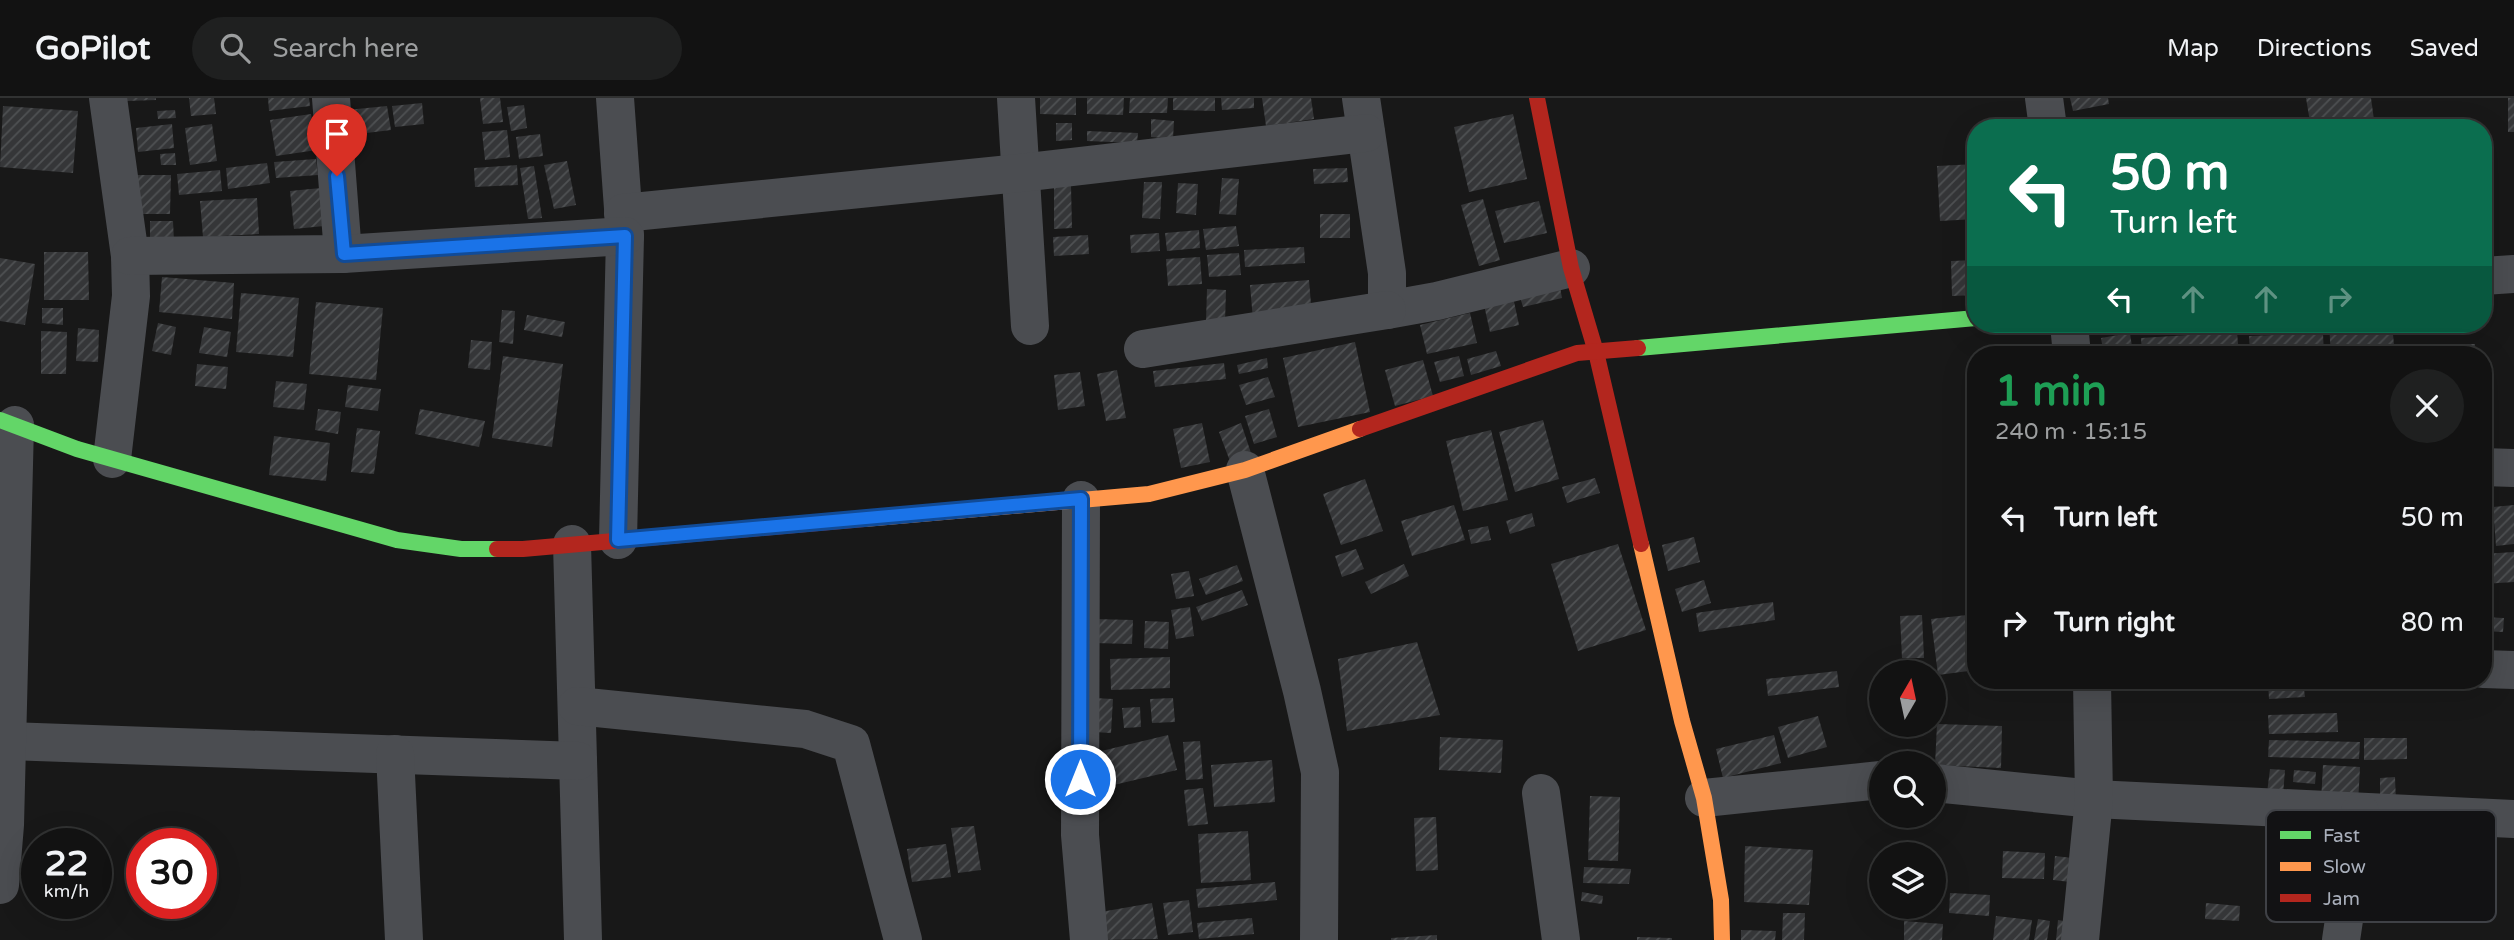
<!DOCTYPE html>
<meta charset="utf-8">
<style>
body{margin:0;font-family:"Varela Round",sans-serif;background:#1f2020;color:#f1f3f6;height:100vh;display:flex;flex-direction:column;font-size:26px;white-space:nowrap}
*{box-sizing:border-box;margin:0}
p{font-size:23px;color:#9c9e9f}
.icon{flex:none;width:38px;height:38px;fill:none;stroke:currentColor;stroke-width:2;stroke-linecap:round;stroke-linejoin:round}
.map{position:relative;flex:1;overflow:hidden}
.details{position:absolute;left:1967px;top:248px;width:525px;height:343px;display:flex;flex-direction:column;background:#121212;border-radius:28px;box-shadow:0 7px 28px #0002,0 0 0 2px #313232}
.details>*{flex:none}
.hud{position:absolute;left:1967px;top:21px;width:525px;height:214px;border-radius:28px;box-shadow:0 7px 28px #0002,0 0 0 2px #313232;background:#0b6e4f;color:#fff;overflow:hidden}
.needle{width:46px;rotate:9deg}
.fabs{position:absolute;left:1869px;top:562px;display:grid;gap:14px}
.fabs a{display:grid;place-items:center;width:77px;height:77px;border-radius:50%;background:#121212;box-shadow:0 7px 28px #0002,0 0 0 2px #313232;font-size:35px}
.speed{position:absolute;left:21px;top:730px;display:flex;gap:14px;font-size:35px;font-weight:700;text-align:center}
.speed>*{display:grid;place-content:center;width:91px;height:91px;border-radius:50%;background:#121212;box-shadow:0 7px 28px #0002,0 0 0 2px #313232;line-height:1}
.speed small{font-size:18px;font-weight:400}
.speed .limit{border:10px solid #d22;background:#fff;color:#111}
.pin{position:absolute;display:grid;place-items:center;width:60px;height:60px;color:#fff;margin:-72px -30px;border-radius:50% 50% 50% 0;rotate:-45deg;box-shadow:0 0 7px #0007}
.pin .icon{rotate:45deg}
.me{position:absolute;width:77px;margin:-38px;rotate:0deg;stroke-linejoin:round;filter:drop-shadow(0 0 5px #0008)}
.turn{display:flex;align-items:center;gap:24px;height:147px;padding:0 28px;font-size:32px}
.turn .icon{width:91px;height:91px;stroke-width:2.5}
.turn b{display:block;font-size:49px;line-height:60px}
.lanes{display:flex;align-items:center;height:66px;padding:0 28px;background:#0003;justify-content:center;gap:35px;direction:ltr}
.lanes .off{opacity:.35}
.round{display:grid;place-items:center;flex:none;width:74px;height:74px;border-radius:37px;background:#1f2020}
.headline{display:flex;align-items:center;justify-content:space-between;height:119px;padding:0 28px}
h1{font-size:42px;font-weight:800;line-height:52px;color:#1e9e55}
ul{padding:0;list-style:none}
li{display:flex;align-items:center;gap:21px;height:105px;padding:0 28px}
li div{flex:1}
li b{display:block;font-size:26px}
li em{font-style:normal}
header{display:flex;align-items:center;gap:42px;box-sizing:border-box;height:98px;padding:0 35px;background:#121212;border-bottom:2px solid #313232}
header strong{font-size:33px}
nav{display:flex;gap:38px;margin-inline-start:auto;font-size:24px}
.search{width:490px;height:63px;background:#1f2020;display:flex;align-items:center;gap:18px;box-sizing:border-box;padding:0 24px;border-radius:38px;color:#9c9e9f;font-size:26px}
.map>svg:first-child{display:block}
</style>
<header>
<strong>GoPilot</strong>
<div class="search"><svg class="icon" aria-label="search" viewBox="0 0 24 24"><circle cx="10" cy="10" r="6"/><path d="M15 15l6 6"/></svg>Search here</div>
<nav><a>Map</a><a>Directions</a><a>Saved</a></nav>
</header>
<div class="map">
<svg width="2514" height="842" viewBox="0 0 2514 842">
<defs>
<pattern id="building-hatch" width="6" height="6" patternUnits="userSpaceOnUse" patternTransform="scale(1.75)"><rect width="6" height="6" fill="#353638"/><path d="M-1 1l2-2M0 6l6-6M5 7l2-2" fill="none" stroke="#4f5153"/></pattern>
</defs>
<rect width="100%" height="100%" fill="#181818"/>
<!-- building -->
<g fill="url(#building-hatch)">
<path d="M127 0H156V2L127 3Z"/>
<path d="M189 0H214L216 16 191 18Z"/>
<path d="M268 0H309L310 8 269 13Z"/>
<path d="M480 0H500L503 24 483 26Z"/>
<path d="M1040 0H1076V17L1040 16Z"/>
<path d="M1087 0H1124L1123 17 1087 16Z"/>
<path d="M1130 0H1168L1167 15H1129Z"/>
<path d="M1173 0H1215V13L1173 12Z"/>
<path d="M1221 0H1254V10L1222 12Z"/>
<path d="M1262 0H1311L1314 21 1266 28Z"/>
<path d="M2070 0H2108L2109 6 2073 13Z"/>
<path d="M2306 0H2371L2375 29 2311 30Z"/>
<rect x="2508" y="0" width="6" height="34"/>
<path d="M422 5 424 26 395 29 392 8Z"/>
<path d="M524 7 527 30 511 33 507 9Z"/>
<path d="M3 8 78 13 73 75 0 69Z"/>
<path d="M387 8 391 32 350 37 347 12Z"/>
<path d="M175 12 176 20 158 21 157 13Z"/>
<path d="M311 16 317 52 276 58 270 22Z"/>
<path d="M1513 16 1527 81 1469 94 1454 29Z"/>
<path d="M1151 21 1174 23 1173 41 1151 39Z"/>
<path d="M1056 25H1072V42L1056 43Z"/>
<path d="M172 26 174 50 138 54 136 30Z"/>
<path d="M212 26 217 63 190 67 185 30Z"/>
<path d="M507 32 510 59 485 62 482 34Z"/>
<path d="M1087 33 1138 35 1137 45 1087 43Z"/>
<path d="M540 36 543 58 519 61 516 39Z"/>
<path d="M175 55 176 67H161L160 56Z"/>
<path d="M316 61 318 77 276 80 274 64Z"/>
<path d="M567 63 576 107 554 111 544 67Z"/>
<path d="M267 65 270 85 228 91 226 70Z"/>
<path d="M1976 66V121L1940 123 1937 68Z"/>
<path d="M517 67 518 87 475 89 474 70Z"/>
<path d="M534 68 542 120 528 121 520 70Z"/>
<path d="M1347 70 1348 84 1314 86 1313 71Z"/>
<path d="M220 72 222 93 179 97 177 76Z"/>
<path d="M133 77H171L170 116H133Z"/>
<path d="M1222 80 1239 81 1236 117 1219 116Z"/>
<path d="M1144 84H1162L1160 121 1142 120Z"/>
<path d="M1178 85 1198 86 1196 117 1176 115Z"/>
<path d="M1054 88H1071L1072 130 1054 131Z"/>
<path d="M321 90 324 128 294 131 290 93Z"/>
<path d="M257 100 259 136 203 139 200 103Z"/>
<path d="M1483 101 1500 162 1479 168 1461 107Z"/>
<path d="M1539 103 1547 135 1504 145 1495 113Z"/>
<rect x="1320" y="116" width="30" height="24"/>
<path d="M150 123H173L174 143H150Z"/>
<path d="M1236 128 1239 148 1206 152 1203 131Z"/>
<path d="M1199 132 1200 150 1167 153 1165 135Z"/>
<path d="M1159 135 1160 153 1131 155 1130 137Z"/>
<path d="M1088 137 1089 156 1054 158 1053 139Z"/>
<path d="M1304 149 1305 165 1245 169 1244 152Z"/>
<path d="M44 154H88L89 202H44Z"/>
<path d="M1239 155 1241 177 1209 179 1207 157Z"/>
<path d="M1200 159 1202 186 1168 188 1166 161Z"/>
<path d="M0 160 35 166 25 227 0 223Z"/>
<path d="M1976 162V197L1952 198 1951 163Z"/>
<path d="M162 179 234 185 232 221 159 214Z"/>
<path d="M1309 182 1312 218 1253 222 1250 187Z"/>
<path d="M1560 189 1562 200 1523 209 1520 199Z"/>
<path d="M1207 191 1226 192 1225 224 1206 223Z"/>
<path d="M241 195 299 200 293 259 236 254Z"/>
<path d="M1513 199 1519 227 1490 234 1484 207Z"/>
<path d="M316 204 383 210 376 282 309 276Z"/>
<path d="M42 210H63V227L42 225Z"/>
<path d="M502 212 515 213 513 246 499 244Z"/>
<path d="M1470 215 1477 245 1427 256 1420 227Z"/>
<path d="M527 217 565 224 562 239 524 232Z"/>
<path d="M158 225 176 229 171 257 152 253Z"/>
<path d="M2392 226 2395 257H2331L2329 227Z"/>
<rect x="2421" y="226" width="29" height="8"/>
<path d="M204 229 231 234 227 259 199 255Z"/>
<path d="M78 230 99 232 98 264 76 263Z"/>
<path d="M41 233 67 234 66 276H41Z"/>
<path d="M2237 234 2239 257H2142L2141 240Z"/>
<path d="M2130 235 2133 256 2104 257 2101 240Z"/>
<path d="M2323 235 2324 257H2250L2249 238Z"/>
<path d="M471 242 492 244 490 272 468 270Z"/>
<path d="M1355 244 1370 314 1298 329 1283 260Z"/>
<rect x="2449" y="246" width="26" height="11"/>
<path d="M1496 253 1501 268 1471 277 1467 261Z"/>
<path d="M503 258 563 266 552 349 492 340Z"/>
<path d="M1459 258 1464 278 1440 284 1434 264Z"/>
<path d="M1267 260 1268 270 1239 276 1237 267Z"/>
<path d="M1423 262 1433 298 1395 308 1385 272Z"/>
<path d="M1224 265 1226 281 1155 289 1153 273Z"/>
<path d="M197 266 228 269 226 291 195 288Z"/>
<path d="M1117 272 1126 320 1106 323 1097 276Z"/>
<path d="M1080 274 1085 308 1058 312 1054 277Z"/>
<path d="M1268 279 1275 299 1246 307 1239 287Z"/>
<path d="M276 283 307 286 304 312 273 309Z"/>
<path d="M348 287 381 291 378 313 345 309Z"/>
<path d="M318 311 341 314 338 336 315 332Z"/>
<path d="M420 311 485 323 479 349 415 336Z"/>
<path d="M1269 311 1277 339 1254 346 1245 318Z"/>
<path d="M1543 322 1559 381 1515 394 1499 334Z"/>
<path d="M1202 325 1210 364 1181 370 1173 331Z"/>
<path d="M1241 325 1252 358 1231 366 1219 334Z"/>
<path d="M357 330 380 333 374 376 351 374Z"/>
<path d="M1491 332 1508 402 1463 413 1446 343Z"/>
<path d="M274 338 330 345 326 383 269 377Z"/>
<path d="M1595 380 1600 395 1567 405 1562 389Z"/>
<path d="M1365 381 1383 433 1341 447 1323 396Z"/>
<path d="M1454 407 1465 442 1412 458 1401 423Z"/>
<path d="M2514 407V446L2496 448 2493 409Z"/>
<path d="M1532 415 1535 428 1510 436 1506 423Z"/>
<path d="M1488 428 1491 442 1471 446 1468 432Z"/>
<path d="M1694 439 1700 464 1668 473 1662 447Z"/>
<path d="M1618 446 1646 532 1578 553 1551 466Z"/>
<path d="M1356 451 1364 471 1342 479 1335 458Z"/>
<path d="M2514 454V484L2483 486V456Z"/>
<path d="M1404 466 1409 478 1371 496 1365 484Z"/>
<path d="M1237 467 1243 483 1206 497 1199 481Z"/>
<path d="M1189 473 1194 498 1176 501 1171 476Z"/>
<path d="M1704 482 1711 505 1682 514 1675 491Z"/>
<path d="M1242 492 1248 507 1202 523 1196 509Z"/>
<path d="M1773 504 1775 522 1699 534 1696 515Z"/>
<path d="M1190 509 1194 538 1176 541 1171 512Z"/>
<path d="M1976 516V572L1938 577 1931 521Z"/>
<path d="M1922 517 1924 560H1902L1900 518Z"/>
<path d="M2483 519 2504 520 2503 534 2483 533Z"/>
<path d="M1094 521 1133 522 1132 546 1093 545Z"/>
<path d="M1145 523 1169 524 1168 551 1144 550Z"/>
<path d="M1417 544 1440 617 1347 633 1338 561Z"/>
<path d="M1170 559V590L1111 592 1110 561Z"/>
<path d="M1898 569 1927 570V574H1897Z"/>
<path d="M1837 573 1839 589 1768 598 1766 581Z"/>
<path d="M2046 583H2083V592L2045 590Z"/>
<path d="M2303 583 2305 599 2269 601 2268 585Z"/>
<path d="M1094 600 1113 601 1111 635 1093 634Z"/>
<path d="M1173 600 1175 624 1152 625 1150 601Z"/>
<path d="M1140 609 1141 629 1124 630 1122 610Z"/>
<path d="M2337 615 2338 634 2269 636 2268 617Z"/>
<path d="M1818 618 1827 649 1788 660 1778 629Z"/>
<path d="M1937 626 2002 628 2001 670 1935 667Z"/>
<path d="M1168 637 1177 672 1101 690 1093 655Z"/>
<path d="M1774 637 1781 665 1723 680 1716 651Z"/>
<path d="M1440 639 1503 642 1501 675 1439 672Z"/>
<path d="M2364 640H2407V661L2364 662Z"/>
<path d="M2269 642 2360 644 2359 661 2268 659Z"/>
<path d="M1200 643 1203 681 1186 682 1183 644Z"/>
<path d="M1272 662 1275 704 1214 709 1211 667Z"/>
<path d="M2323 667 2360 669 2358 706 2321 704Z"/>
<path d="M2270 671 2285 672 2283 697 2267 695Z"/>
<path d="M2294 672 2316 674 2315 686 2293 684Z"/>
<path d="M2395 679 2396 704 2380 705V680Z"/>
<path d="M1203 690 1208 726 1188 728 1184 692Z"/>
<path d="M1590 698 1620 699 1618 763 1588 762Z"/>
<path d="M1436 719 1438 772 1416 773 1414 720Z"/>
<path d="M974 728 981 772 958 775 951 730Z"/>
<path d="M1248 733 1251 782 1201 785 1198 736Z"/>
<path d="M946 746 951 779 912 784 907 751Z"/>
<path d="M1745 748 1813 752 1809 807 1744 804Z"/>
<path d="M2003 753 2045 755 2044 781 2002 780Z"/>
<path d="M2055 758 2081 761 2079 785 2053 782Z"/>
<path d="M1584 769 1631 771 1629 786 1583 785Z"/>
<path d="M1275 784 1277 802 1198 810 1196 791Z"/>
<path d="M1582 794 1603 798 1602 806 1581 803Z"/>
<path d="M1950 795 1990 797 1989 818 1949 815Z"/>
<path d="M1189 802 1193 834 1168 837 1163 805Z"/>
<path d="M1152 805 1158 841 1100 842 1095 815Z"/>
<path d="M2206 805 2240 808 2239 823 2205 821Z"/>
<path d="M1783 815H1805L1804 842H1782Z"/>
<path d="M1996 818 2032 822 2029 842H1993Z"/>
<path d="M1252 820 1254 836 1199 841 1197 825Z"/>
<path d="M2038 821 2050 823 2047 842H2034Z"/>
<path d="M2058 822 2070 824 2068 842H2056Z"/>
<path d="M1904 823 1943 826 1942 842H1904Z"/>
<path d="M1741 832 1776 833 1775 842H1741Z"/>
<path d="M1437 837V842H1391V840Z"/>
<path d="M1637 839 1672 840V842H1637Z"/>
</g>
<g fill="none" stroke-linecap="round" stroke-linejoin="round">
<!-- street -->
<g stroke="#4b4d51" stroke-width="38">
<path d="M108 0 130 158 131 198 112 361"/>
<path d="M331 0 343 156"/>
<path d="M615 0 625 138 618 442"/>
<path d="M1016 0 1030 228"/>
<path d="M1361 0 1387 175V212L1437 203 1571 170"/>
<path d="M2044 0 2048 30"/>
<path d="M623 115 1020 75 1366 35"/>
<path d="M130 158 343 156 625 138"/>
<path d="M2483 178 2514 176"/>
<path d="M2069 226 2072 257"/>
<path d="M1143 251 1387 212"/>
<path d="M2483 369 2514 370"/>
<path d="M1245 372 1302 593 1320 674 1319 842"/>
<path d="M1081 402 1080 737 1089 842"/>
<path d="M572 446 583 842"/>
<path d="M2483 571 2514 572"/>
<path d="M577 608 805 631 851 646 903 842"/>
<path d="M8 643 578 663"/>
<path d="M395 656 404 842"/>
<path d="M1934 685 2094 701 2514 721"/>
<path d="M1541 695 1561 842"/>
<path d="M1704 700 1881 682"/>
<path d="M0 787 5 727 15 327"/>
<path d="M2080 842 2094 701 2092 583"/>
<path d="M2341 842 2360 714"/>
</g>
<!-- fast -->
<g stroke="#63d668" stroke-width="16">
<path d="M1638 250 1976 220"/>
<path d="M0 322 77 351 397 442 461 451H497"/>
</g>
<!-- slow -->
<g stroke="#ff974d" stroke-width="16">
<path d="M864 421 1149 396 1245 372 1360 331"/>
<path d="M1641 446 1682 623 1704 700 1721 802 1722 842"/>
</g>
<!-- jam -->
<g stroke="#b3261e" stroke-width="16">
<path d="M1537 0 1571 170 1596 254 1641 446"/>
<path d="M1360 331 1577 255 1638 250"/>
<path d="M497 451H523L864 421"/>
</g>
</g>
<g fill="none" stroke-linecap="round" stroke-linejoin="round">
<defs>
<path id="route" d="M337 78 344 156 625 138 618 442 1081 401 1080 681"/>
</defs>
<!-- route casing -->
<use href="#route" stroke="#114b97" stroke-width="18"/>
<!-- route -->
<use href="#route" stroke="#1a73e8" stroke-width="12"/>
</g>
<!-- legend -->
<rect x="2266" y="712" width="230" height="112" rx="10" fill="#121214" stroke="#3f4146" stroke-width="2"/>
<rect x="2280" y="733" width="31" height="8" fill="#63d668"/>
<rect x="2280" y="764" width="31" height="9" fill="#ff974d"/>
<rect x="2280" y="796" width="31" height="8" fill="#b3261e"/>
<g font-size="19" fill="#a8aeba">
<text x="2323" y="744">Fast</text>
<text x="2323" y="775">Slow</text>
<text x="2323" y="807">Jam</text>
</g>
</svg>
<div class="fabs">
<a><svg class="needle" viewBox="-14 -14 28 28"><path d="M0-13l5 13h-10z" fill="#e53935"/><path d="M0 13l5-13h-10z" fill="#9c9e9f"/></svg></a>
<a><svg class="icon" aria-label="search" viewBox="0 0 24 24"><circle cx="10" cy="10" r="6"/><path d="M15 15l6 6"/></svg></a>
<a><svg class="icon" aria-label="layers" viewBox="0 0 24 24"><path d="M12 4l9 5-9 5-9-5zM3 14l9 5 9-5"/></svg></a>
</div>
<div class="speed"><div>22<small>km/h</small></div><div class="limit">30</div></div>
<div class="pin" style="left:337px;top:78px;background:#d93025"><svg class="icon" aria-label="arrive" viewBox="0 0 24 24"><path d="M6 21V4h12l-3 4 3 4H6"/></svg></div>
<svg class="me" style="left:1080px;top:681px" viewBox="-20 -20 40 40"><circle r="17" fill="#1a73e8" stroke="#fff" stroke-width="3"/><path d="M0-11L8 9 0 5-8 9z" fill="#fff"/></svg>
<div class="hud">
<div class="turn"><svg class="icon" aria-label="left" viewBox="0 0 24 24"><path d="M17 20v-9H6M10 6l-5 5 5 5"/></svg><div><b>50 m</b>Turn left</div></div>
<div class="lanes"><svg class="icon" aria-label="left" viewBox="0 0 24 24"><path d="M17 20v-9H6M10 6l-5 5 5 5"/></svg><svg class="icon off" aria-label="ahead" viewBox="0 0 24 24"><path d="M12 20V5M6 11l6-6 6 6"/></svg><svg class="icon off" aria-label="ahead" viewBox="0 0 24 24"><path d="M12 20V5M6 11l6-6 6 6"/></svg><svg class="icon off" aria-label="right" viewBox="0 0 24 24"><path d="M7 20v-9h11M14 6l5 5-5 5"/></svg></div>
</div>
<section class="details">
<div class="headline"><div><h1>1 min</h1><p>240 m · 15:15</p></div><a class="round"><svg class="icon" aria-label="close" viewBox="0 0 24 24"><path d="M6 6l12 12M18 6L6 18"/></svg></a></div>
<ul>
<li><svg class="icon" aria-label="left" viewBox="0 0 24 24"><path d="M17 20v-9H6M10 6l-5 5 5 5"/></svg><div><b>Turn left</b></div><em>50 m</em></li>
<li><svg class="icon" aria-label="right" viewBox="0 0 24 24"><path d="M7 20v-9h11M14 6l5 5-5 5"/></svg><div><b>Turn right</b></div><em>80 m</em></li>
</ul>
</section>
</div>
